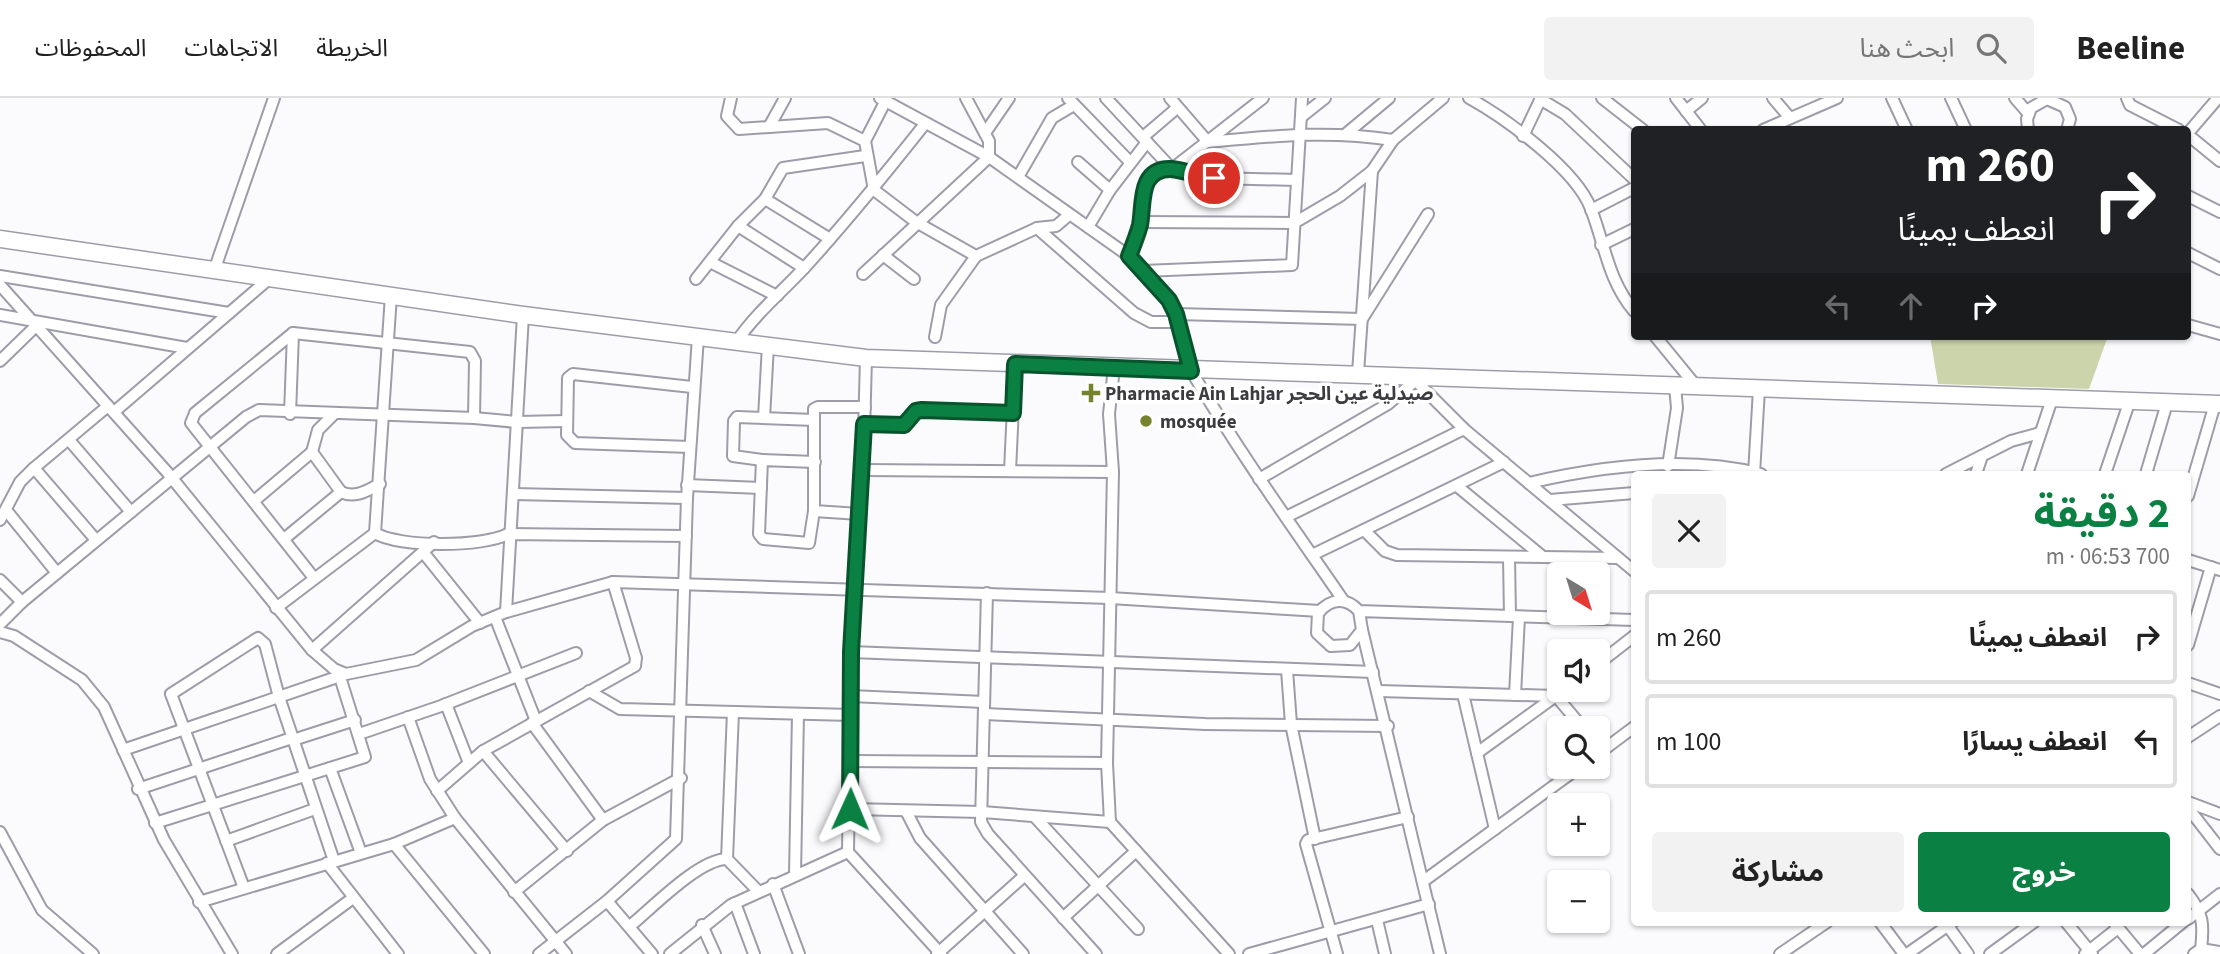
<!DOCTYPE html>
<html lang="ar">
<meta charset="utf-8">
<style>
body{margin:0;font-family:"Source Sans 3","Noto Sans Arabic",sans-serif;background:#f2f2f2;color:#222;direction:rtl;height:100vh;display:flex;flex-direction:column;font-size:26px;white-space:nowrap}
*{box-sizing:border-box;margin:0}
p{font-size:23px;color:#767676}
.icon{flex:none;width:38px;height:38px;fill:none;stroke:currentColor;stroke-width:2;stroke-linecap:round;stroke-linejoin:round}
.map{position:relative;flex:1;overflow:hidden;direction:ltr}
.details{position:absolute;left:1631px;top:373px;width:560px;height:455px;display:flex;flex-direction:column;background:#fff;border-radius:7px;box-shadow:0 2px 5px #0004;direction:rtl}
.details>*{flex:none}
.top-card{position:absolute;left:1631px;top:28px;width:560px;height:214px;border-radius:7px;box-shadow:0 2px 5px #0004;direction:rtl;background:#202124;color:#fff;overflow:hidden}
.needle{width:46px;rotate:142deg}
.controls{position:absolute;left:1547px;top:464px;display:grid;gap:14px}
.controls a{display:grid;place-items:center;width:63px;height:63px;border-radius:7px;background:#fff;box-shadow:0 2px 5px #0004;font-size:35px}
.pin{position:absolute;display:grid;place-items:center;width:60px;height:60px;color:#fff;margin:-30px;border:4px solid #fff;border-radius:50%;box-shadow:0 2px 7px #0007}
.me{position:absolute;width:77px;margin:-38px;rotate:1deg;stroke-linejoin:round;filter:drop-shadow(0 0 5px #0008)}
.turn{display:flex;align-items:center;gap:24px;height:147px;padding:0 21px;font-size:32px}
.turn .icon{width:91px;height:91px;stroke-width:2.5}
.turn b{display:block;font-size:49px;line-height:60px}
.lanes{display:flex;align-items:center;height:66px;padding:0 21px;background:#0003;justify-content:center;gap:35px;direction:ltr}
.lanes .off{opacity:.35}
.round{display:grid;place-items:center;flex:none;width:74px;height:74px;border-radius:7px;background:#f2f2f2}
.summary{display:flex;align-items:center;justify-content:space-between;height:119px;padding:0 21px}
h1{font-size:42px;font-weight:700;line-height:52px;color:#0b8043}
.cta{display:flex;gap:14px;margin-top:auto;padding:14px 21px}
.cta a{flex:1;height:80px;border-radius:7px;background:#0b8043;color:#fff;font-size:28px;font-weight:700;line-height:80px;text-align:center}
.cta a+a{background:#f2f2f2;color:#222}
ul{padding:0;list-style:none}
li{display:flex;align-items:center;gap:21px;height:94px;margin:0 14px 10px;padding:0 7px;border:4px solid #e0e0e0;border-radius:7px}
li div{flex:1}
li b{display:block;font-size:26px}
li em{font-style:normal}
header{display:flex;align-items:center;gap:42px;box-sizing:border-box;height:98px;padding:0 35px;background:#fff;border-bottom:2px solid #e0e0e0}
header strong{font-size:33px}
nav{display:flex;gap:38px;margin-inline-start:auto;font-size:24px}
.search{width:490px;height:63px;background:#f2f2f2;display:flex;align-items:center;gap:18px;box-sizing:border-box;padding:0 24px;border-radius:7px;color:#767676;font-size:26px}
.map>svg:first-child{display:block}
</style>
<header>
<strong>Beeline</strong>
<div class="search"><svg class="icon" aria-label="search" viewBox="0 0 24 24"><circle cx="10" cy="10" r="6"/><path d="M15 15l6 6"/></svg>ابحث هنا</div>
<nav><a>الخريطة</a><a>الاتجاهات</a><a>المحفوظات</a></nav>
</header>
<div class="map">
<svg width="2220" height="856" viewBox="0 0 2220 856">
<rect width="100%" height="100%" fill="#fbfbfe"/>
<!-- green -->
<path fill="#ccd4ab" d="M1930 238H2108L2089 291 1938 286Z"/>
<g fill="none" stroke-linecap="round" stroke-linejoin="round">
<defs>
<g id="minor">
<path d="M731 0 727 18 739 31 828 25 865 43"/>
<path d="M880 0 989 59 1129 158C1145 175 1167 193 1176 215 1184 234 1182 259 1193 276 1239 354 1292 428 1343 502"/>
<path d="M1068 0 1130 64"/>
<path d="M1106 0 1172 71 1214 80 1297 82"/>
<path d="M1170 0 1208 44C1273 38 1328 32 1393 42"/>
<path d="M1469 0C1505 20 1576 71 1591 111 1605 147 1608 182 1634 213"/>
<path d="M1602 0 1643 32"/>
<path d="M1676 0 1701 32"/>
<path d="M1773 0 1790 20"/>
<path d="M1892 0 1907 32"/>
<path d="M1951 0 1966 32"/>
<path d="M2015 0 2028 15"/>
<path d="M2127 0 2130 7 2179 32"/>
<path d="M1540 1 1565 16 1634 81"/>
<path d="M885 4 865 43 874 92 916 124 976 158 1037 130 1056 128 1069 117"/>
<path d="M1686 13 1702 0"/>
<path d="M1301 19 1325 0"/>
<path d="M769 29 785 0"/>
<path d="M1763 32 1837 0"/>
<path d="M2028 32 2027 21 2031 10 2047 1 2065 9 2070 21 2067 32"/>
<path d="M985 35 1009 0"/>
<path d="M1347 35 1389 0"/>
<path d="M2188 35 2218 0"/>
<path d="M2188 37 2220 63"/>
<path d="M1523 38 1541 0"/>
<path d="M1143 39 1177 10"/>
<path d="M1078 64 1110 92"/>
<path d="M1018 79 1052 20 1074 7"/>
<path d="M2188 98 2220 114"/>
<path d="M765 101 830 141"/>
<path d="M1591 112 1634 90"/>
<path d="M1140 124 1294 125 1340 98 1372 73 1393 42 1443 0"/>
<path d="M738 128 804 170"/>
<path d="M1088 129 1110 92 1147 44"/>
<path d="M1037 130 1134 215 1151 224H1178"/>
<path d="M1601 147 1634 131"/>
<path d="M2188 155 2220 171"/>
<path d="M883 157 914 181"/>
<path d="M1129 158C1134 146 1139 134 1141 121 1143 95 1142 77 1172 71L1263 0"/>
<path d="M710 164 777 198"/>
<path d="M215 170 274 0"/>
<path d="M1143 173 1292 167 1302 0"/>
<path d="M863 176 989 59V43L966 0"/>
<path d="M0 178 229 215"/>
<path d="M696 181 738 128 765 101 783 70 865 58"/>
<path d="M0 187 167 374 312 552 334 571 346 576"/>
<path d="M1176 216 1362 221 1428 116"/>
<path d="M0 217 187 250"/>
<path d="M2188 227 2220 236"/>
<path d="M1655 238 1696 288"/>
<path d="M935 239 941 207 976 158"/>
<path d="M737 243C756 215 783 193 806 168 848 122 886 75 924 27"/>
<path d="M866 260 863 372 851 554 848 754 941 856"/>
<path d="M0 263 37 227"/>
<path d="M1114 269 1109 316 1113 374 1107 665 1110 724 1229 856"/>
<path d="M1358 275 1372 73"/>
<path d="M1410 277 1464 331 1634 473"/>
<path d="M114 314 270 180"/>
<path d="M290 316 293 235"/>
<path d="M333 317 318 332 312 354 341 394C355 401 368 392 380 386"/>
<path d="M764 320 768 247"/>
<path d="M864 326 904 327 916 313 922 312 1013 315"/>
<path d="M69 342 131 414"/>
<path d="M690 349 575 345 567 337 568 280 573 276 692 289"/>
<path d="M762 362 733 358 734 323 737 319 814 322"/>
<path d="M1668 368 1677 310 1675 288"/>
<path d="M34 370 96 442"/>
<path d="M863 372 1113 374"/>
<path d="M1010 373 1015 266"/>
<path d="M1754 376 1759 291"/>
<path d="M1946 376 2011 343 2040 335"/>
<path d="M1976 376 1982 358"/>
<path d="M2027 376 2052 301"/>
<path d="M2105 376 2130 302"/>
<path d="M2146 376 2167 305"/>
<path d="M1259 381 1388 306 1415 283"/>
<path d="M1529 385C1602 368 1687 357 1761 376"/>
<path d="M687 387 761 390"/>
<path d="M1457 388 1543 459"/>
<path d="M514 396 687 400"/>
<path d="M2188 398 2215 306"/>
<path d="M1550 402 1634 395"/>
<path d="M254 403 312 354"/>
<path d="M6 412 57 475"/>
<path d="M814 413 809 445 763 441 759 436 762 362 815 364"/>
<path d="M860 416 814 413V311L818 309H865"/>
<path d="M1286 419 1464 331"/>
<path d="M0 422 20 384 34 370 108 308"/>
<path d="M1364 432 1385 453 1397 457 1618 460"/>
<path d="M375 435C399 450 484 449 508 436L686 438"/>
<path d="M284 441 341 394"/>
<path d="M423 454 480 525"/>
<path d="M1312 457 1504 364"/>
<path d="M1509 460 1510 518"/>
<path d="M2188 462 2220 472"/>
<path d="M314 480 191 325 195 315 293 235 470 254 475 263 474 320"/>
<path d="M0 482 22 504 246 319 259 312 474 320 517 324 566 323"/>
<path d="M987 495 981 724 988 736 1096 856"/>
<path d="M276 510 375 435 391 197"/>
<path d="M1359 513 1362 532 1350 547 1331 548 1317 535 1318 515C1331 500 1346 499 1359 513L1634 522"/>
<path d="M506 514 523 217"/>
<path d="M495 519 536 623"/>
<path d="M0 526 22 504"/>
<path d="M1362 532 1440 856"/>
<path d="M0 534 14 538 82 582 104 609 164 742 232 856"/>
<path d="M2188 547 2211 469"/>
<path d="M312 552 434 444"/>
<path d="M851 554 1373 574"/>
<path d="M1598 566 1634 538"/>
<path d="M1287 572 1291 626 1315 741"/>
<path d="M2188 585 2220 596"/>
<path d="M589 593 620 611 852 617"/>
<path d="M1379 593 1556 598 1583 630"/>
<path d="M1463 596 1495 731"/>
<path d="M1515 597 1519 519"/>
<path d="M851 598 984 604"/>
<path d="M446 606 469 665"/>
<path d="M733 614 727 761 758 793"/>
<path d="M984 616 1205 626 1388 628"/>
<path d="M408 619 430 681 455 720 566 856"/>
<path d="M532 625 603 722"/>
<path d="M359 636 441 608 576 555"/>
<path d="M2188 639 2220 618"/>
<path d="M293 642 355 622"/>
<path d="M123 652 346 576 416 562 472 528 506 514 613 484 1110 500 1320 513"/>
<path d="M483 653 567 753"/>
<path d="M1477 655 1564 592"/>
<path d="M1598 656 1634 629"/>
<path d="M851 663 1107 665"/>
<path d="M330 670 361 755"/>
<path d="M138 691 292 640"/>
<path d="M437 693 483 653 635 568 636 560 613 484"/>
<path d="M2188 704 2220 716"/>
<path d="M851 711 982 714 1110 724"/>
<path d="M2189 711 2220 751"/>
<path d="M906 713 920 740 1023 856"/>
<path d="M1035 719 1138 831"/>
<path d="M155 725 365 659 340 579"/>
<path d="M0 734 42 812 93 856"/>
<path d="M226 743 315 711"/>
<path d="M394 746 484 856"/>
<path d="M327 765 398 856"/>
<path d="M795 777 798 616"/>
<path d="M1425 782 1581 668"/>
<path d="M773 786 799 856"/>
<path d="M244 790 171 596 258 540 265 546 279 599 334 763"/>
<path d="M514 794 603 722 681 680"/>
<path d="M2188 796C2203 815 2204 826 2201 851L2194 856"/>
<path d="M607 803 652 856"/>
<path d="M199 804 394 746 455 720"/>
<path d="M735 805 754 856"/>
<path d="M1063 820 1136 753"/>
<path d="M2188 821 2220 796"/>
<path d="M1377 822 1385 856"/>
<path d="M1880 824 1904 856"/>
<path d="M2066 824 2092 856"/>
<path d="M2115 826 2140 856"/>
<path d="M702 827 715 856"/>
<path d="M630 828C652 810 699 761 727 761"/>
<path d="M1948 828 1968 856"/>
<path d="M2201 851 2220 854"/>
<path d="M277 856 353 800"/>
<path d="M539 856 607 803 676 741 687 400 698 239"/>
<path d="M670 856 731 807 848 754"/>
<path d="M937 856 1024 778"/>
<path d="M1249 856 1429 806"/>
<path d="M1337 856 1306 746 1308 742 1408 719"/>
<path d="M1780 856 1827 824"/>
<path d="M1907 856 1953 824"/>
<path d="M1990 856 2034 824"/>
<path d="M2085 856 2118 830"/>
<path d="M2144 856 2183 824"/>
</g>
<path id="secondary" d="M0 141 523 217 866 260 2220 306"/>
</defs>
<!-- minor casing -->
<use href="#minor" stroke="#9d9da9" stroke-width="14"/>
<!-- secondary casing -->
<use href="#secondary" stroke="#9d9da9" stroke-width="19"/>
<!-- minor -->
<use href="#minor" stroke="#fff" stroke-width="10"/>
<!-- secondary -->
<use href="#secondary" stroke="#fff" stroke-width="16"/>
</g>
<g fill="none" stroke-linecap="round" stroke-linejoin="round">
<defs>
<path id="route" d="M850 711 851 554 864 326 904 327 916 313 922 312 1013 315 1015 266 1191 273 1176 216 1169 202 1129 158C1133 148 1137 138 1140 127 1144 106 1138 70 1171 71 1182 72 1202 78 1214 80"/>
</defs>
<!-- route casing -->
<use href="#route" stroke="#07532c" stroke-width="18"/>
<!-- route -->
<use href="#route" stroke="#0b8043" stroke-width="12"/>
</g>
<!-- markers -->
<g fill="#77822f" stroke="#fff" stroke-width="2.5">
<path d="M1087.5 284.5h7v7h7v7h-7v7h-7v-7h-7v-7h7z"/>
<circle cx="1146" cy="323" r="7"/>
</g>
<g text-anchor="middle" stroke-width="7" stroke-linejoin="round" paint-order="stroke">
<!-- poi labels -->
<g font-size="19" font-weight="bold" fill="#3c3c40" stroke="#fff" text-anchor="start">
<text x="1105" y="302">Pharmacie Ain Lahjar صيدلية عين الحجر</text>
<text x="1160" y="330">mosquée</text>
</g>
</g>
</svg>
<div class="controls">
<a><svg class="needle" viewBox="-14 -14 28 28"><path d="M0-13l5 13h-10z" fill="#e53935"/><path d="M0 13l5-13h-10z" fill="#767676"/></svg></a>
<a><svg class="icon" aria-label="sound" viewBox="0 0 24 24"><path d="M4 9h4l5-4v14l-5-4H4zM17 9q2 3 0 6"/></svg></a>
<a><svg class="icon" aria-label="search" viewBox="0 0 24 24"><circle cx="10" cy="10" r="6"/><path d="M15 15l6 6"/></svg></a>
<a>+</a>
<a>−</a>
</div>
<div class="pin" style="left:1214px;top:80px;background:#d93025"><svg class="icon" aria-label="arrive" viewBox="0 0 24 24"><path d="M6 21V4h12l-3 4 3 4H6"/></svg></div>
<svg class="me" style="left:850px;top:711px" viewBox="-20 -20 40 40"><path d="M0-17L14 15 0 8-14 15z" fill="#0b8043" stroke="#fff" stroke-width="4"/></svg>
<div class="top-card">
<div class="turn"><svg class="icon" aria-label="right" viewBox="0 0 24 24"><path d="M7 20v-9h11M14 6l5 5-5 5"/></svg><div><b>260 m</b>انعطف يمينًا</div></div>
<div class="lanes"><svg class="icon off" aria-label="left" viewBox="0 0 24 24"><path d="M17 20v-9H6M10 6l-5 5 5 5"/></svg><svg class="icon off" aria-label="ahead" viewBox="0 0 24 24"><path d="M12 20V5M6 11l6-6 6 6"/></svg><svg class="icon" aria-label="right" viewBox="0 0 24 24"><path d="M7 20v-9h11M14 6l5 5-5 5"/></svg></div>
</div>
<section class="details">
<div class="summary"><div><h1>2 دقيقة</h1><p>700 m · 06:53</p></div><a class="round"><svg class="icon" aria-label="close" viewBox="0 0 24 24"><path d="M6 6l12 12M18 6L6 18"/></svg></a></div>
<ul>
<li><svg class="icon" aria-label="right" viewBox="0 0 24 24"><path d="M7 20v-9h11M14 6l5 5-5 5"/></svg><div><b>انعطف يمينًا</b></div><em>260 m</em></li>
<li><svg class="icon" aria-label="left" viewBox="0 0 24 24"><path d="M17 20v-9H6M10 6l-5 5 5 5"/></svg><div><b>انعطف يسارًا</b></div><em>100 m</em></li>
</ul>
<div class="cta"><a>خروج</a><a>مشاركة</a></div>
</section>
</div>
